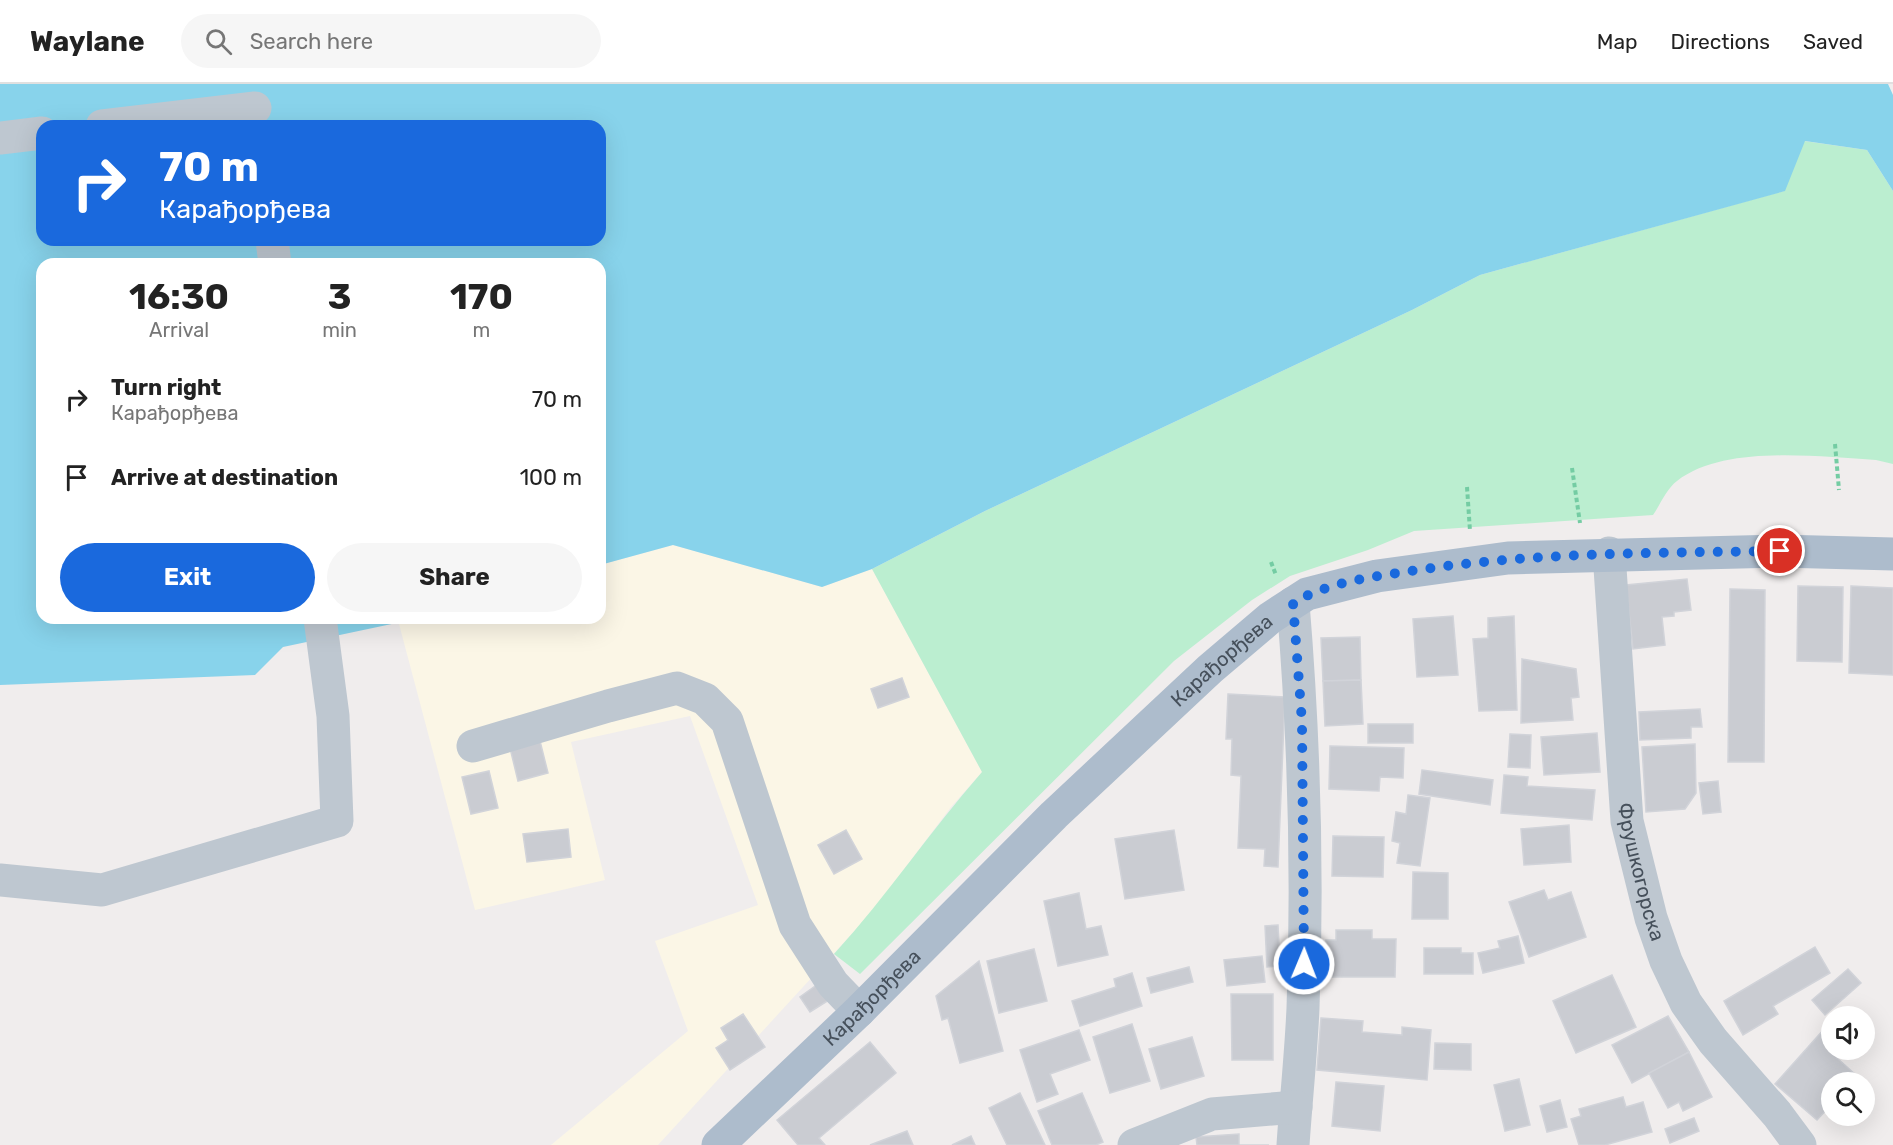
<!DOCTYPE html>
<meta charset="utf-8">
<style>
body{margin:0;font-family:Rubik,sans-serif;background:#f6f6f6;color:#222;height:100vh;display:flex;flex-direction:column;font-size:22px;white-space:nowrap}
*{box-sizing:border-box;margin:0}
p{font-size:20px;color:#767676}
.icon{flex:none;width:33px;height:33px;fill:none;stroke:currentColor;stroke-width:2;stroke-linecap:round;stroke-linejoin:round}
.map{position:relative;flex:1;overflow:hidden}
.details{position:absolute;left:36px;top:174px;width:570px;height:366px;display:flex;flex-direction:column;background:#fff;border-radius:18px;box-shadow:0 6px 24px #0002}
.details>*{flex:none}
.guide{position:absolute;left:36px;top:36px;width:570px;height:126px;border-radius:18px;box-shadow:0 6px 24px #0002;background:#1a69dd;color:#fff;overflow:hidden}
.tools{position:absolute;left:1821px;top:922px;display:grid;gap:12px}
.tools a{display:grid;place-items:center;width:54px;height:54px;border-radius:50%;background:#fff;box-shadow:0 6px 24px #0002;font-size:30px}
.pin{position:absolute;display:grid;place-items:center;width:51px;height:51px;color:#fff;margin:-26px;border:3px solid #fff;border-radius:50%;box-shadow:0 2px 6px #0007}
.me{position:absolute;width:66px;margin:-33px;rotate:1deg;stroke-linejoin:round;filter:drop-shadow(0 0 4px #0008)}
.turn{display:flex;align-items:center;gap:21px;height:126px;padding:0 24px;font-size:27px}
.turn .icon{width:78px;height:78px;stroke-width:2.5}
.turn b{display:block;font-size:42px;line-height:51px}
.eta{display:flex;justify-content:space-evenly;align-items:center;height:102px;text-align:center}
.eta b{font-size:36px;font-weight:700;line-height:42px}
.action{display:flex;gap:12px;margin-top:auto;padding:12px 24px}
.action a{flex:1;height:69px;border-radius:36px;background:#1a69dd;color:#fff;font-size:24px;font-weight:700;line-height:69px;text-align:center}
.action a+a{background:#f6f6f6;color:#222}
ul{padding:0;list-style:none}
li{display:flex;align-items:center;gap:18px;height:78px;padding:0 24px}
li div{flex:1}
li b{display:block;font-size:22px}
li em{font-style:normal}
header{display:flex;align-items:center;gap:36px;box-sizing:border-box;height:84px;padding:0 30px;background:#fff;border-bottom:2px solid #e0e0e0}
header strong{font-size:28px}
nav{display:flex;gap:33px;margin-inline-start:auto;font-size:21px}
.search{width:420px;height:54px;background:#f6f6f6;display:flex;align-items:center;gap:15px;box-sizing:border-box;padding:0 21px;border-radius:33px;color:#767676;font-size:22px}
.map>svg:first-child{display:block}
</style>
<header>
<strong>Waylane</strong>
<div class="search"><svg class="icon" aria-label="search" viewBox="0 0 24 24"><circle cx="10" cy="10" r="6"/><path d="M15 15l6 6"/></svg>Search here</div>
<nav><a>Map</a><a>Directions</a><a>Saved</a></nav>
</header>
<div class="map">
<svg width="1893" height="1061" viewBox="0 0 1893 1061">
<rect width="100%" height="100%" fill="#f0eded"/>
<!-- commercial -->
<path fill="#fbf6e6" d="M673 461 822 503 872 485 982 688 951 723 870 830 658 1061H551L688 947 655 857 758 821 690 632 571 658 605 796 475 826 399 540 420 534H600V481Z"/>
<!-- green -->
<path fill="#bbeed0" d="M1804 57 1867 66 1893 107V380L1876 376C1818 373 1725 360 1677 397 1667 404 1660 421 1653 431L1414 447 1368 466 1290 492 1252 516 1174 577 860 890 834 870C887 812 930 747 982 688L872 485 985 427 1412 226 1480 191 1784 107Z"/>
<!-- water -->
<path fill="#88d3eb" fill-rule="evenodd" d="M0 0H1888L1893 11V107L1867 66 1805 57 1785 107 1480 191 1412 226 985 427 872 485 822 503 673 461 600 481V180H42V534H420L283 563 255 591 0 601ZM42 42H600V156H42Z"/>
<!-- building -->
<g fill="#caccd2" stroke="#d1d3d9" stroke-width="1.5">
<path d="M1687 495 1691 526 1674 528V532L1662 533 1665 561 1633 565 1626 501Z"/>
<path d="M1798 502 1843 503 1842 578 1797 577Z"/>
<path d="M1851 502 1893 504V591L1849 589Z"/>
<path d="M1730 505 1765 506 1764 678H1728Z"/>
<path d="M1453 532 1458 591 1417 593 1413 535Z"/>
<path d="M1514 532 1517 626 1479 627 1473 555 1488 554V534Z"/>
<path d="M1360 553 1361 596 1323 597 1321 554Z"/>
<path d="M1522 575 1576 585 1579 613 1571 614 1573 636 1521 639Z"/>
<path d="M902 594 909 613 878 624 871 605Z"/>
<path d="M1361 596 1363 640 1325 642 1323 597Z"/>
<path d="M1228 610 1285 613 1278 783 1264 782 1265 765 1238 764 1241 692 1231 691 1232 655H1226Z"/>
<path d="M1700 625 1702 643H1691V654L1640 656 1639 628Z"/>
<rect x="1368" y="640" width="45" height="19"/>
<path d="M1597 649 1600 688 1544 691 1541 653Z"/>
<path d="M1510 650 1531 651 1530 684 1508 683Z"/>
<path d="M540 657 548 689 518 697 510 664Z"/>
<path d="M1695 660 1696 709 1685 725 1646 728 1642 663Z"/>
<path d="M1330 662 1404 664 1403 694 1380 693 1379 707 1329 705Z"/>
<path d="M1422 686 1493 696 1490 721 1419 710Z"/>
<path d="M489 687 498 724 471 730 462 693Z"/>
<path d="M1504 691 1528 693 1527 702 1595 706 1592 736 1501 729Z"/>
<path d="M1718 697 1721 728 1703 730 1699 699Z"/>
<path d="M1408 711 1430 714 1420 782 1397 779 1400 759 1392 757 1396 728 1406 730Z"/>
<path d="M1569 741 1571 778 1524 781 1521 745Z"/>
<path d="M568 745 571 773 527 778 523 750Z"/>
<path d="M846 746 862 775 834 790 818 761Z"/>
<path d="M1174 746 1184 806 1125 815 1115 755Z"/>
<path d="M1333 752 1384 753 1383 793 1332 792Z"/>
<path d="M1413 788 1448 789V835H1412Z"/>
<path d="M1544 806 1548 816 1571 808 1586 853 1529 873 1509 818Z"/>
<path d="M1079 809 1086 845 1101 842 1108 871 1058 882 1044 817Z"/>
<path d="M1278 841 1280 882 1267 883 1265 842Z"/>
<path d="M1336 846H1372V855H1396L1395 893H1326V856H1336Z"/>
<path d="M1518 852 1524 879 1483 889 1478 869 1500 864 1498 857Z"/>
<path d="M1815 863 1830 889 1773 922 1778 930 1743 951 1724 917Z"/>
<path d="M1424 864H1461V869H1473V890H1424Z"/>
<path d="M1034 865 1047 917 999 929 987 877Z"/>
<path d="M1262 872 1265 898 1227 902 1224 876Z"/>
<path d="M979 877 1003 967 960 979 948 934 942 936 936 912Z"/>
<path d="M1189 883 1193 898 1151 909 1147 894Z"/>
<path d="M1848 885 1861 899 1825 931 1812 916Z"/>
<path d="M1132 889 1142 922 1080 942 1072 917 1116 903 1114 895Z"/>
<path d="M1612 891 1636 943 1576 969 1553 917Z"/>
<path d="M818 900 829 916 810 928 800 913Z"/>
<path d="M1231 910H1273V976H1232Z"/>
<path d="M743 930 765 963 730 986 716 964 728 956 721 944Z"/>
<path d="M1668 932 1689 968 1632 999 1612 961Z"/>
<path d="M1321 934 1363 937 1362 948 1402 951V943L1431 946 1427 996 1317 986Z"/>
<path d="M1132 940 1150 997 1110 1009 1093 953Z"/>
<path d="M1825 944 1832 949V966H1844L1837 974 1856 991 1850 999H1832V1020L1817 1036 1775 1000Z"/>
<path d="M1079 946 1090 976 1050 990 1058 1010 1037 1018 1020 966Z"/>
<path d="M1192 953 1204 992 1161 1005 1149 965Z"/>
<path d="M870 958 896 989 819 1054 825 1061H798L777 1036Z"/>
<path d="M1435 959 1471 960V986L1434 985Z"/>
<path d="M1689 968 1712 1013 1683 1027 1679 1018 1668 1024 1649 989Z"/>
<path d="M1519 995 1530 1041 1505 1047 1494 1001Z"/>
<path d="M1336 998 1384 1002 1380 1047 1332 1042Z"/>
<path d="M1020 1009 1045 1061H1007L989 1024Z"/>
<path d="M1082 1009 1103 1058 1096 1061H1052L1038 1027Z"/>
<path d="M1623 1013 1626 1023 1643 1018 1652 1048 1605 1061H1579L1571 1035 1581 1032 1579 1025Z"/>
<path d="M1560 1016 1567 1043 1547 1048 1540 1022Z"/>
<path d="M1694 1034 1699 1047 1670 1059 1665 1045Z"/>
<path d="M907 1047 913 1061H870Z"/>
<path d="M1239 1050V1061H1269H1197L1196 1053Z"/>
<path d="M971 1052 975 1061H952Z"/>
</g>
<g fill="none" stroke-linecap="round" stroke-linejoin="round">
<!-- path -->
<g stroke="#74cca3" stroke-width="4" stroke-dasharray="4.5 3" stroke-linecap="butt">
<path d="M1835 360 1839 406"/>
<path d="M1572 384 1580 439"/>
<path d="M1467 403 1470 447"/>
<path d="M1271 478 1276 491"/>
</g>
<!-- minor -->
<g stroke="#bec7d0" stroke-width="33">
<path d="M102 42 255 24"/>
<path d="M0 54 42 49"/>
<path d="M272 156 275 180"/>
<path id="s1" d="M1609 469 1627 737 1651 834 1666 877 1686 919 1713 957 1777 1030 1800 1061"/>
<path d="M1293 519C1304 653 1308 789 1303 924 1301 970 1296 1016 1293 1061"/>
<path d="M473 662 608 622 677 604 705 615 727 637 795 841 833 900 859 927"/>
<path d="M0 796 102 806 337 737 333 632 320 534"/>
<path d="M1134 1061 1212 1030 1296 1023"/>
</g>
<!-- major -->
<path stroke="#adbccc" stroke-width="33" id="s2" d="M718 1061 859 927 1054 731 1210 585 1270 534 1307 510 1377 492 1508 474 1780 467 1893 470"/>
</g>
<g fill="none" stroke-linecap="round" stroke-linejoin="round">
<!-- route -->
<path stroke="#1a69dd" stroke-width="10" stroke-dasharray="0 18" d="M1304 880 1302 638 1293 519C1329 498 1371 493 1411 487 1534 468 1657 469 1780 467"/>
</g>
<g text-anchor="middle" stroke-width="6" stroke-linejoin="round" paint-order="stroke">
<!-- street labels -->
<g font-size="20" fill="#46505b" stroke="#fff">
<text dy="7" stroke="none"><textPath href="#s2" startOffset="699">Карађорђева</textPath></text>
<text dy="7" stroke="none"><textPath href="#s1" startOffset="321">Фрушкогорска</textPath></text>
<text dy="7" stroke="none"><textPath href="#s2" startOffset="213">Карађорђева</textPath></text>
</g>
</g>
</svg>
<div class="tools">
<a><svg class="icon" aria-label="sound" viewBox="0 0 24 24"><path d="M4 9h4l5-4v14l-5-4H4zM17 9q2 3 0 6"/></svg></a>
<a><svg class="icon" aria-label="search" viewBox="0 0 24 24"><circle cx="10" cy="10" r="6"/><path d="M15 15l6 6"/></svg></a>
</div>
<div class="pin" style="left:1780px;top:467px;background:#d93025"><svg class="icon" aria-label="arrive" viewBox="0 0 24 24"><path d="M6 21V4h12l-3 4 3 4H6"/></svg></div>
<svg class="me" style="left:1304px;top:880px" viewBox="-20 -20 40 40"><circle r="17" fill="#1a69dd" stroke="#fff" stroke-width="3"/><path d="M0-11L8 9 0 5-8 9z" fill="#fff"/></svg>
<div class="guide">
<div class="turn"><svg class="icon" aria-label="right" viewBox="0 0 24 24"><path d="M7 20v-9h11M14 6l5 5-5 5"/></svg><div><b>70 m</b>Карађорђева</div></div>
</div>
<section class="details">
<div class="eta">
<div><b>16:30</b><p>Arrival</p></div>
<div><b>3</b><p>min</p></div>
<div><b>170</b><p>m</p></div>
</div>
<ul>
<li><svg class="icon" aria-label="right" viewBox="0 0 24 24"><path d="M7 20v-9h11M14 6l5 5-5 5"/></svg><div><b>Turn right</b><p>Карађорђева</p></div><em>70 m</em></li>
<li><svg class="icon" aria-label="arrive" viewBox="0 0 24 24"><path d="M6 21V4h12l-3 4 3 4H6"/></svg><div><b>Arrive at destination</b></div><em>100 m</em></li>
</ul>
<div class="action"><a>Exit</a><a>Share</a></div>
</section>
</div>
